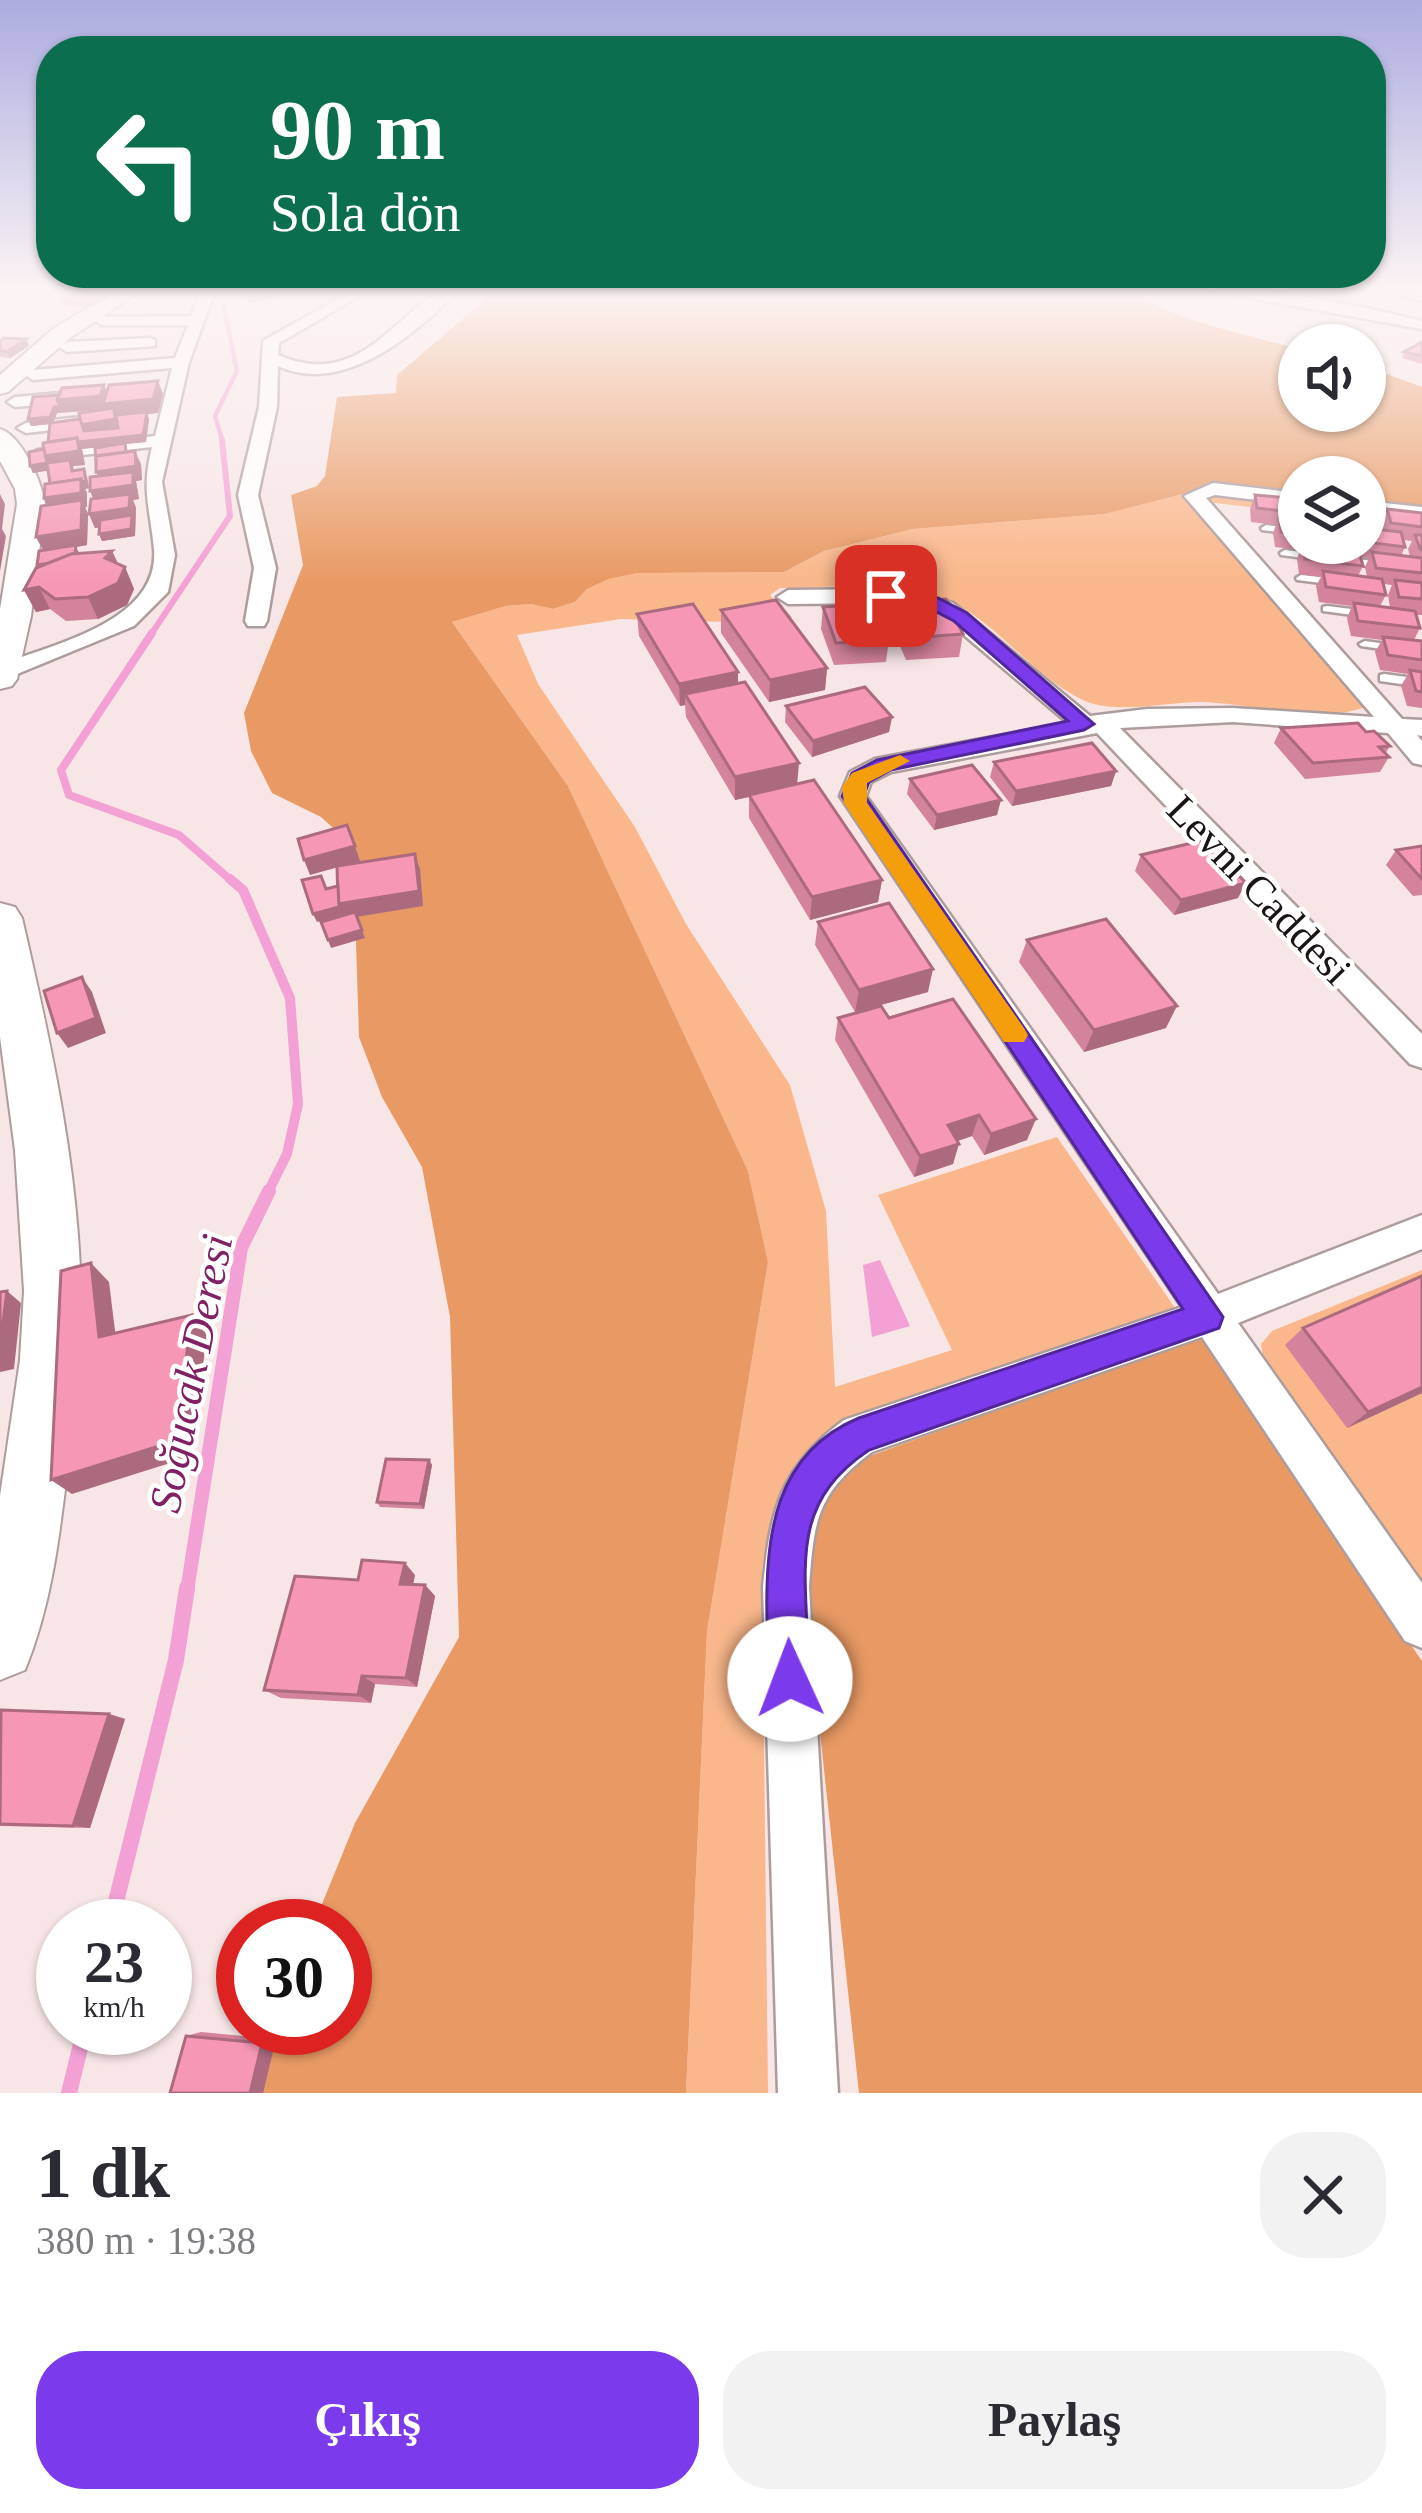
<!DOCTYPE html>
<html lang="tr">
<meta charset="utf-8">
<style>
body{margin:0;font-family:Georgia,serif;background:#f2f2f3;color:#2b2b33;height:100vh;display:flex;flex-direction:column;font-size:45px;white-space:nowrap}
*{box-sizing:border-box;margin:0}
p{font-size:39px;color:#7c7c81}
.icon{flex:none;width:66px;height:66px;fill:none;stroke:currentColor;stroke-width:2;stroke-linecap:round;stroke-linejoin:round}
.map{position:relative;height:2093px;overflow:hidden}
.sheet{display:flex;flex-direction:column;background:#fff;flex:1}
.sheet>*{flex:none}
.banner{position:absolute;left:36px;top:36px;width:1350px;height:252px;border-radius:48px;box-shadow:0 3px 9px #0004;background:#0b6e4f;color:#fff;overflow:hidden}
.tools{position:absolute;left:1278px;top:324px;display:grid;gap:24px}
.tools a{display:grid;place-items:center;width:108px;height:108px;border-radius:50%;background:#fff;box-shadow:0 3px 9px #0004;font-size:60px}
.speed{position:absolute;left:36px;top:1899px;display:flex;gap:24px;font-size:60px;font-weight:700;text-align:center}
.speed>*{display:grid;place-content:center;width:156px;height:156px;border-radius:50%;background:#fff;box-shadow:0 3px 9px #0004;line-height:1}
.speed small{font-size:30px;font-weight:400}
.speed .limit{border:18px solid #d22;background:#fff;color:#111}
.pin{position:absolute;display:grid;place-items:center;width:102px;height:102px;color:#fff;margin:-51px;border-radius:24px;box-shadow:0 6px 18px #0006}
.me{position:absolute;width:132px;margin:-66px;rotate:358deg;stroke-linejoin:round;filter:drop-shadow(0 0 9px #0008)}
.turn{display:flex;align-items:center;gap:42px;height:252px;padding:0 36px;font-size:54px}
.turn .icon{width:156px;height:156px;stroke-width:2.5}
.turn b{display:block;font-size:84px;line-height:102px}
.round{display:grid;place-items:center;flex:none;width:126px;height:126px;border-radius:48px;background:#f2f2f3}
.summary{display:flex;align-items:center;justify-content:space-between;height:204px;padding:0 36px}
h1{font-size:72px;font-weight:700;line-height:90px}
.button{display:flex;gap:24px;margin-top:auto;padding:24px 36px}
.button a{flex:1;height:138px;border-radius:48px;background:#7c3aed;color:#fff;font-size:48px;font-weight:700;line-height:138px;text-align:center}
.button a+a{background:#f2f2f3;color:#2b2b33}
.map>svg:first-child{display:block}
</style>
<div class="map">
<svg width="1422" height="2093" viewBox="0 0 1422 2093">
<rect width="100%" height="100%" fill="#f8e6e6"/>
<!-- green -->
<g fill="#fab78b">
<path d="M1224 484 1299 493V513L1215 503 1199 508 1365 707C1323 724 1248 703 1201 702 1166 702 1115 715 1083 700 1025 673 990 608 926 593 880 581 827 588 780 588L770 595 792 617 728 622 621 619 517 635 538 684 635 827 686 924 790 1085 826 1211 835 1387 952 1350 878 1195 1057 1137 1175 1308 848 1420C785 1462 776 1497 762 1568L768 2093H686L707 1631 768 1262 748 1171 568 786 452 622 506 606 531 604 553 609 575 602 587 589 609 579 638 573 784 572 824 551 913 529 1105 514Z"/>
<path d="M1422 1270V1586L1264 1362 1261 1344 1272 1331Z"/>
</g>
<!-- forest -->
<g fill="#e99a64">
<path d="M498 289H1123C1176 320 1238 333 1299 349V411H1365V366L1422 387V507L1365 501V477H1299V493L1223 484 1105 514 913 529 824 551 784 572 638 573 609 579 587 589 575 602 553 609 531 604 506 606 452 622 568 786 748 1171 768 1262 707 1631 686 2093H246L272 2028H345V1926H313L355 1823 459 1637 450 1317 422 1167 382 1097 359 1037 353 846 321 817 272 793 251 751 244 713 303 565 291 495 317 486 325 476 337 397 396 393 397 375Z"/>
<path d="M1201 1337 1422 1661V2093H859L809 1631 808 1540 829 1495 864 1458Z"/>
</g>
<!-- water -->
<path fill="#f3a0d4" d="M880 1260 910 1326 872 1337 863 1265Z"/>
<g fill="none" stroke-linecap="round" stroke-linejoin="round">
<!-- stream-far5 -->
<path stroke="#f3a0d4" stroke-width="4.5" d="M220 289 237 371 215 416 223 443"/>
<!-- stream-far4 -->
<path stroke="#f3a0d4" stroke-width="6" d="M150 636 230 516 222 440"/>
<!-- stream-far3 -->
<path stroke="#f3a0d4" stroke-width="8" d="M152 633 61 770 69 795 179 835 233 882"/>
<!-- stream-far2 -->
<path stroke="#f3a0d4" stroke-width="10" d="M230 879 243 890 290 998 298 1104 287 1154 267 1194"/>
<!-- stream-far1 -->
<path stroke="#f3a0d4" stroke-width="14" d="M187 1591 241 1248 269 1191"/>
<!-- stream -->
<g stroke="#f3a0d4" stroke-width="16">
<path d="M110 1926 176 1660 187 1588"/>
<path d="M69 2093 85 2028"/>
</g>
<defs>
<g id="lane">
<path d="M1266 525 1299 529V535L1262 530 1261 528Z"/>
<path d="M1285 550 1422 567V573L1281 555 1280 553Z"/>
<path d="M1301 575 1338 579 1343 582 1338 585 1297 580 1296 578Z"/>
<path d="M1327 606 1368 611 1374 614 1368 617 1323 611V607Z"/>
<path d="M1365 641 1422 649V655L1361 646 1359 644Z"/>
<path d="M1384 674 1422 679V687L1380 681V675Z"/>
</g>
<g id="street">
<path d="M202 289H216L189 362 162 482 175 555 168 592 134 626 0 681V665C53 644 160 622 154 549 150 507 141 490 152 447L38 460 29 455 38 450 155 436 172 368 33 380 25 375 33 370 175 358 188 325H102L95 321 102 317 191 316Z"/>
<path d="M355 289H372L279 343 278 355C372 396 403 288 460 289 416 334 344 396 278 366L277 407 258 495 276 568 267 621 264 626H248L245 621 254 568 238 495 259 407 263 341Z"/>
<path d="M1200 289C1274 288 1350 303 1422 321V329Z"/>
<path d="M150 338 155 340V346L67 352 59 347 67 342Z"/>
<path d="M73 392 79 393V401L15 407 7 402 15 397Z"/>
<path d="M90 416 96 417V425L26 433 17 428 26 423Z"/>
<path d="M1213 483 1299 493V505L1215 495 1206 498 1402 719 1422 720V736L1417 735 1422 741V765L1413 763 1388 733 1233 722 1120 728 1422 1034V1068L1410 1064 1097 733 891 772 871 782 866 796 1218 1294 1422 1215V1249L1238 1323 1422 1583V1648L1405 1641 1202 1337 872 1452C816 1494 814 1521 809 1587L838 2093H778L763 1587C770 1511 780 1467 844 1420L1182 1307 840 796 850 772 875 759 1068 723 938 613 886 603 788 604 777 597 788 590 886 589 953 603 1090 716 1147 709 1233 708 1374 717 1184 496Z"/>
<path d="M1365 501 1422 507V519L1365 513Z"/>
</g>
<g id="secondary">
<path d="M120 289H144L70 338 8 392 0 394V375L54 328Z"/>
<path d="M1390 289H1422V301L1393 293Z"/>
<path d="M0 429C22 436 42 482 45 504L31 616 17 679 12 686 0 689V609L17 504 15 489 0 461Z"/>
<path d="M0 903 15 907 22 918C52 1048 82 1183 81 1317 81 1369 73 1421 67 1473 59 1540 51 1606 25 1670L0 1680V1496L20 1360 24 1291 15 1150 0 1037Z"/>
</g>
</defs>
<!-- lane casing -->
<use href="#lane" stroke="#ad9c9c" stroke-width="5"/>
<!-- street casing -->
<use href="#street" stroke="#ad9c9c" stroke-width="5"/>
<!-- secondary casing -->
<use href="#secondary" stroke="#ad9c9c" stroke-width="4"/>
<!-- lane -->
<use href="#lane" fill="#fff" fill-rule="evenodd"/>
<!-- street -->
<use href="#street" fill="#fff" fill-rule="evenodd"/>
<!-- secondary -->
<use href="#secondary" fill="#fff" fill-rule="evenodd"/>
</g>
<!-- wall -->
<g fill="#d4839c" fill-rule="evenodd">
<path d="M231 289H282L284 296 251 303Z"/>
<path d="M59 293 109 298 87 308 64 305Z"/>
<path d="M26 339 29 346 10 358 0 357V341Z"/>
<path d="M1422 342V364L1402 358 1404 352Z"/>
<path d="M158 381 163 394 158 413 147 414 149 419 146 442 125 444 128 452 141 464 142 480 136 481 139 499 133 500 136 508 135 536 102 541 99 534 100 527 95 528 89 514 98 476 111 446 82 449 85 465 73 466 74 471 87 476 89 488 85 489 87 493V507H85L88 514 87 545 76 547 79 553 112 551 118 564 125 567 134 589 127 605 98 619 66 621 50 609 36 612 24 590 39 567 43 550 36 537 47 505 50 484 48 470 33 473 30 466 48 442 50 424 31 426 28 419 107 393ZM102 410 80 419 53 423 57 413Z"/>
<path d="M1255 495 1299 499V543H1334L1332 548 1341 549 1340 543H1365V506L1377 521 1373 529 1382 530 1380 524 1387 509 1422 513V615H1416L1420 628 1414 640 1422 641V708L1407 706 1401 686 1408 674 1380 670 1375 652 1382 640 1351 636 1347 618 1352 606 1319 602 1316 586 1321 577 1299 574 1297 559 1300 550 1275 547 1273 533 1276 525 1251 522 1250 509ZM1403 540 1412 541 1408 549 1410 557 1401 556 1405 547ZM1361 557 1369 558 1365 567 1367 577 1358 576 1363 566ZM1383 584 1392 585 1388 595 1390 608 1380 606 1386 595Z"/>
<path d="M823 607 963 634 959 657 906 660 900 646 888 647 886 662 834 665 821 629Z"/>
<path d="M721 610 827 668 825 690 769 702 721 633Z"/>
<path d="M637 614 738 672V683L797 784 882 880 878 902 810 920 749 818V797L735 800 686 717 685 705 680 706 639 636Z"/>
<path d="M786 706 892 717 889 732 812 757 785 722Z"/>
<path d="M1281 728 1366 732 1390 746 1385 754 1389 757 1380 772 1305 779 1274 743Z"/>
<path d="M994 762 1116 771 1111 786 1012 806 990 777Z"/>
<path d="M910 779 997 815 934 830 907 794Z"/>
<path d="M1422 846V895L1413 896 1386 865 1396 850Z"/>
<path d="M1141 855 1238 898 1174 915 1135 871Z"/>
<path d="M818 922 928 992 855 1012 815 945Z"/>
<path d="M1027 940 1166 1028 1084 1052 1019 962Z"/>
<path d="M838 1018H889L1027 1140 984 1155 972 1136 958 1141 953 1164 914 1177 835 1040Z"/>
<path d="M1303 1328 1422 1393 1347 1428 1285 1345Z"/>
<path d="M429 1460 432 1465 424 1509 380 1507 377 1502Z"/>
<path d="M415 1575 413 1584 425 1585 435 1596 417 1687 375 1684 371 1703 281 1698 264 1690 358 1580Z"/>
<path d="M0 1712 109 1714 125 1719 90 1828 0 1826Z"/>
<path d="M201 2032 276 2039 263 2093H170L186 2036Z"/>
</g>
<!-- shaded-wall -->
<g fill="#ac6a7f">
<path d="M7 289H26L0 299V292Z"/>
<path d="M98 289H105L109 298 87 308 82 296Z"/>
<path d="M247 289H282L284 296 251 303Z"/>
<path d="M26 339 29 346 10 358 7 352Z"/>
<path d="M158 381 163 394 158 413 147 414 149 419 146 442 125 444 129 463 125 444 82 449 85 465 73 466 75 478 71 467 33 473 30 466 44 456 48 445 120 433 87 438 81 425 105 409 57 413 53 424 31 426 28 419 57 400 104 385 109 398Z"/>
<path d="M135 451 141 464 142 480 136 481 139 499 133 500 136 508 135 536 102 541 99 534 132 523 95 528 89 514 96 505 90 491 102 486 96 472Z"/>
<path d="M84 469 89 488 85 489 87 493V507H85L88 514 87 545 76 547 79 553 41 572 37 565 44 551 36 537 50 513 44 498 81 489Z"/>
<path d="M0 494 5 504 2 529 6 536 0 571Z"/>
<path d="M112 551 122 572 105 558Z"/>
<path d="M125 567 134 589 127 605 98 619 88 597Z"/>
<path d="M39 587 50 609 36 612 24 590Z"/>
<path d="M827 668 825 690 769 702 770 680Z"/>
<path d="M738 672V694H685V705L680 706 679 684Z"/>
<path d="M892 717 889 732 812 757 813 741Z"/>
<path d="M799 763 797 786 735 800V777Z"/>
<path d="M1116 771 1111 786 1012 806 1016 791Z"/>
<path d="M1001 800 997 815 934 830 937 815Z"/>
<path d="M355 846 360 861 310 875 304 860Z"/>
<path d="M415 854 420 869 423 906 344 919 342 915 317 922 313 914Z"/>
<path d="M882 880 878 902 810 920 812 897Z"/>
<path d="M1246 883 1238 898 1174 915 1181 900Z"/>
<path d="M362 930 365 938 331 948 328 940Z"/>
<path d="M933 969 928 992 855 1012 859 990Z"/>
<path d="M82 977 92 992 106 1033 68 1048 57 1033Z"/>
<path d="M1177 1006 1166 1028 1084 1052 1094 1030Z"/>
<path d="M979 1115 972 1136 942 1146 948 1125Z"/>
<path d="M1036 1119 1027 1140 984 1155 991 1134Z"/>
<path d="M959 1144 953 1164 914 1177 920 1156Z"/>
<path d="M91 1263 109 1282 118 1355 99 1337Z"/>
<path d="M7 1291 21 1303 14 1369 0 1372V1346Z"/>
<path d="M192 1315 207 1333 192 1456 72 1494 51 1480Z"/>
<path d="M1422 1387V1393L1347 1428 1368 1412Z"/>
<path d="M429 1460 432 1465 424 1509 420 1504Z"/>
<path d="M405 1563 415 1575 411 1595 400 1584Z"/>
<path d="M425 1585 435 1596 417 1687 406 1678Z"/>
<path d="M362 1676 375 1684 371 1703 358 1695Z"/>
<path d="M109 1714 125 1719 90 1828 73 1826Z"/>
<path d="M276 2039 263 2093H250L262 2043Z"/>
</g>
<!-- building -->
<g fill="#f698b5" stroke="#ac6a7f" stroke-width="3">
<path d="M68 289H98L82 296 59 293Z"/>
<path d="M4 338 26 339 7 352 0 351V341Z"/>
<path d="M1422 342V356L1404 352Z"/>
<path d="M158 381 153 399 103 404 109 385Z"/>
<path d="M104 385 100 396 57 400 62 388Z"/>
<path d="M59 395 57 400 60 406 54 407 50 417 28 419 33 397Z"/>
<path d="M114 408 115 419 81 425 79 413Z"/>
<path d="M147 412 143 435 78 442 77 438 48 442 50 423 80 419 84 431 118 428 116 415Z"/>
<path d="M77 438 79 451 44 456 43 443Z"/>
<path d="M125 443 126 452 96 456V461L95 448Z"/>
<path d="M44 449 47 463 30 466 29 452Z"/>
<path d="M135 451 136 466 96 472V456Z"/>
<path d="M70 460 72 471 84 469 86 481 81 482V479L50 484 47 463Z"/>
<path d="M133 472V485L90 491V477Z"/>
<path d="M81 479V493L44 498 45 484Z"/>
<path d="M130 494 129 508 89 514 91 499Z"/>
<path d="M1255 495 1299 499V513L1257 508Z"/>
<path d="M82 500 81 530 36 537 41 506Z"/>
<path d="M1365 506 1373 507 1377 521 1365 520Z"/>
<path d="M1387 509 1422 513V527L1391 523Z"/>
<path d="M132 515 131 529 99 534 100 520Z"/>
<path d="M1279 518 1299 521V535L1281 532Z"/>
<path d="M1365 528 1401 532 1405 547 1365 542Z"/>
<path d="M1415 535H1422V550L1420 549Z"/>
<path d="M1303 544 1359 551 1363 566 1305 559Z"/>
<path d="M76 545 75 553 50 563 37 565 39 551Z"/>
<path d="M112 551 105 558 125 567 118 583 88 597 55 599 39 587 24 590 36 568 71 554Z"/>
<path d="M1372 552 1422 558V573L1376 568Z"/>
<path d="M1323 571 1382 579 1386 595 1326 587Z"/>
<path d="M1395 580 1422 583V599L1399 597Z"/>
<path d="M946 599 963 634 909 638 903 624 884 626 889 639 836 643 823 607Z"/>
<path d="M776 600 827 668 770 680 721 610Z"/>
<path d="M1354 603 1415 611 1420 628 1358 621Z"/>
<path d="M693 604 738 672 679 684 637 614Z"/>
<path d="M1383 637 1422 641V660L1388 655Z"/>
<path d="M1410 670 1422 672V692L1416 691Z"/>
<path d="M745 682 799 763 735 777 685 694Z"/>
<path d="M865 687 892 717 813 741 786 706Z"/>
<path d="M1358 723 1366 732 1374 731 1390 746 1379 747 1389 757 1313 763 1281 728Z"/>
<path d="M1092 743 1116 771 1016 791 994 762Z"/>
<path d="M972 765 1001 800 937 815 910 779Z"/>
<path d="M814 780 882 880 812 897 749 795Z"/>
<path d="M347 825 355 846 304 860 298 839Z"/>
<path d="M1205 840 1246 883 1181 900 1141 855Z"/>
<path d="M1422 846V879L1396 850Z"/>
<path d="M415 854 419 891 338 904 337 866Z"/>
<path d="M321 876 326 889 338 886 339 907 313 914 302 880Z"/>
<path d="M889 903 933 969 859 990 818 922Z"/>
<path d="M355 912 362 930 328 940 321 922Z"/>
<path d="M1106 919 1177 1006 1094 1030 1027 940Z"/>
<path d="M82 977 96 1018 57 1033 44 991Z"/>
<path d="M953 999 1036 1119 991 1134 979 1115 948 1125 959 1144 920 1156 838 1018 881 1006 889 1018Z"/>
<path d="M91 1263 99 1337 192 1315 175 1441 51 1480 61 1271Z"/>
<path d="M1422 1276V1387L1368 1412 1303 1328Z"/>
<path d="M7 1291 0 1346V1292Z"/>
<path d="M386 1459 429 1460 420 1504 377 1502Z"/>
<path d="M362 1560 405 1563 400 1584 425 1585 406 1678 362 1676 358 1695 264 1690 295 1576 358 1580Z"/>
<path d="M1 1710 109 1714 73 1826 0 1824Z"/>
<path d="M186 2036 262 2043 250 2093H170Z"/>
</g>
<!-- sky -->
<linearGradient id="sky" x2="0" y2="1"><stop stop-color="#acace0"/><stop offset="0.5" stop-color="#fcf4f4"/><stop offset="1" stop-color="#fcf4f4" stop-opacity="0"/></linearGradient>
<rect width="1422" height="582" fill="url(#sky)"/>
<!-- route -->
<path fill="#7c3aed" stroke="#51269a" stroke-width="3" d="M886 591 938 598 967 613 1094 724 1084 730 891 770 869 782 864 795 1223 1317 1219 1328 869 1450C799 1497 803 1550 807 1627 808 1650 813 1672 804 1693L790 1699 775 1693C766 1670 768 1643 767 1618 765 1537 774 1453 859 1418L1183 1309 842 796 852 773 877 760 1068 721 954 621 927 607 879 600V593Z"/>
<!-- slow -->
<path fill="#f59e0b" d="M900 755 910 761 867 783V803L1024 1028 1028 1035 1024 1042H1004L844 803 842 787 852 773Z"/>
<g text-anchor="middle" stroke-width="9" stroke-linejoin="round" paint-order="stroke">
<!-- street labels -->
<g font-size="42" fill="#1a1414" stroke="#fff">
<text transform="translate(1260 889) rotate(46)" y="15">Levni Caddesi</text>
</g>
<!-- water labels -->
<g font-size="45" font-style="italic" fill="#7f2164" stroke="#fff">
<text transform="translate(190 1373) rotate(-79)" y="16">Soğucak Deresi</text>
</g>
</g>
</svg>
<div class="tools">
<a><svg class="icon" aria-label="sound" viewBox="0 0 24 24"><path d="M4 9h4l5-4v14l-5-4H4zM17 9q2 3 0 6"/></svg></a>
<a><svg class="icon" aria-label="layers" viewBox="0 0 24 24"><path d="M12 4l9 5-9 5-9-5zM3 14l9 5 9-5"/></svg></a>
</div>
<div class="speed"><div>23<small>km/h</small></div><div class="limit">30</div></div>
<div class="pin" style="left:886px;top:596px;background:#d93025"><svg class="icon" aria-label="arrive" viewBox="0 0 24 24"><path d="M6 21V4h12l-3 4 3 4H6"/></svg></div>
<svg class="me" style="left:790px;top:1679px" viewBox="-20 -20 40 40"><circle r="19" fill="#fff"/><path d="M0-13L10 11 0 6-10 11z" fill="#7c3aed"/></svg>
<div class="banner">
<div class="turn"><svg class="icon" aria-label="left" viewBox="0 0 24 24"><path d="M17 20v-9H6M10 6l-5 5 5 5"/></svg><div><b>90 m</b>Sola dön</div></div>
</div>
</div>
<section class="sheet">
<div class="summary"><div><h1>1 dk</h1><p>380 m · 19:38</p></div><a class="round"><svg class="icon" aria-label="close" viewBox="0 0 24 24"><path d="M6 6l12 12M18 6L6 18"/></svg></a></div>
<div class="button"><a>Çıkış</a><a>Paylaş</a></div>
</section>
